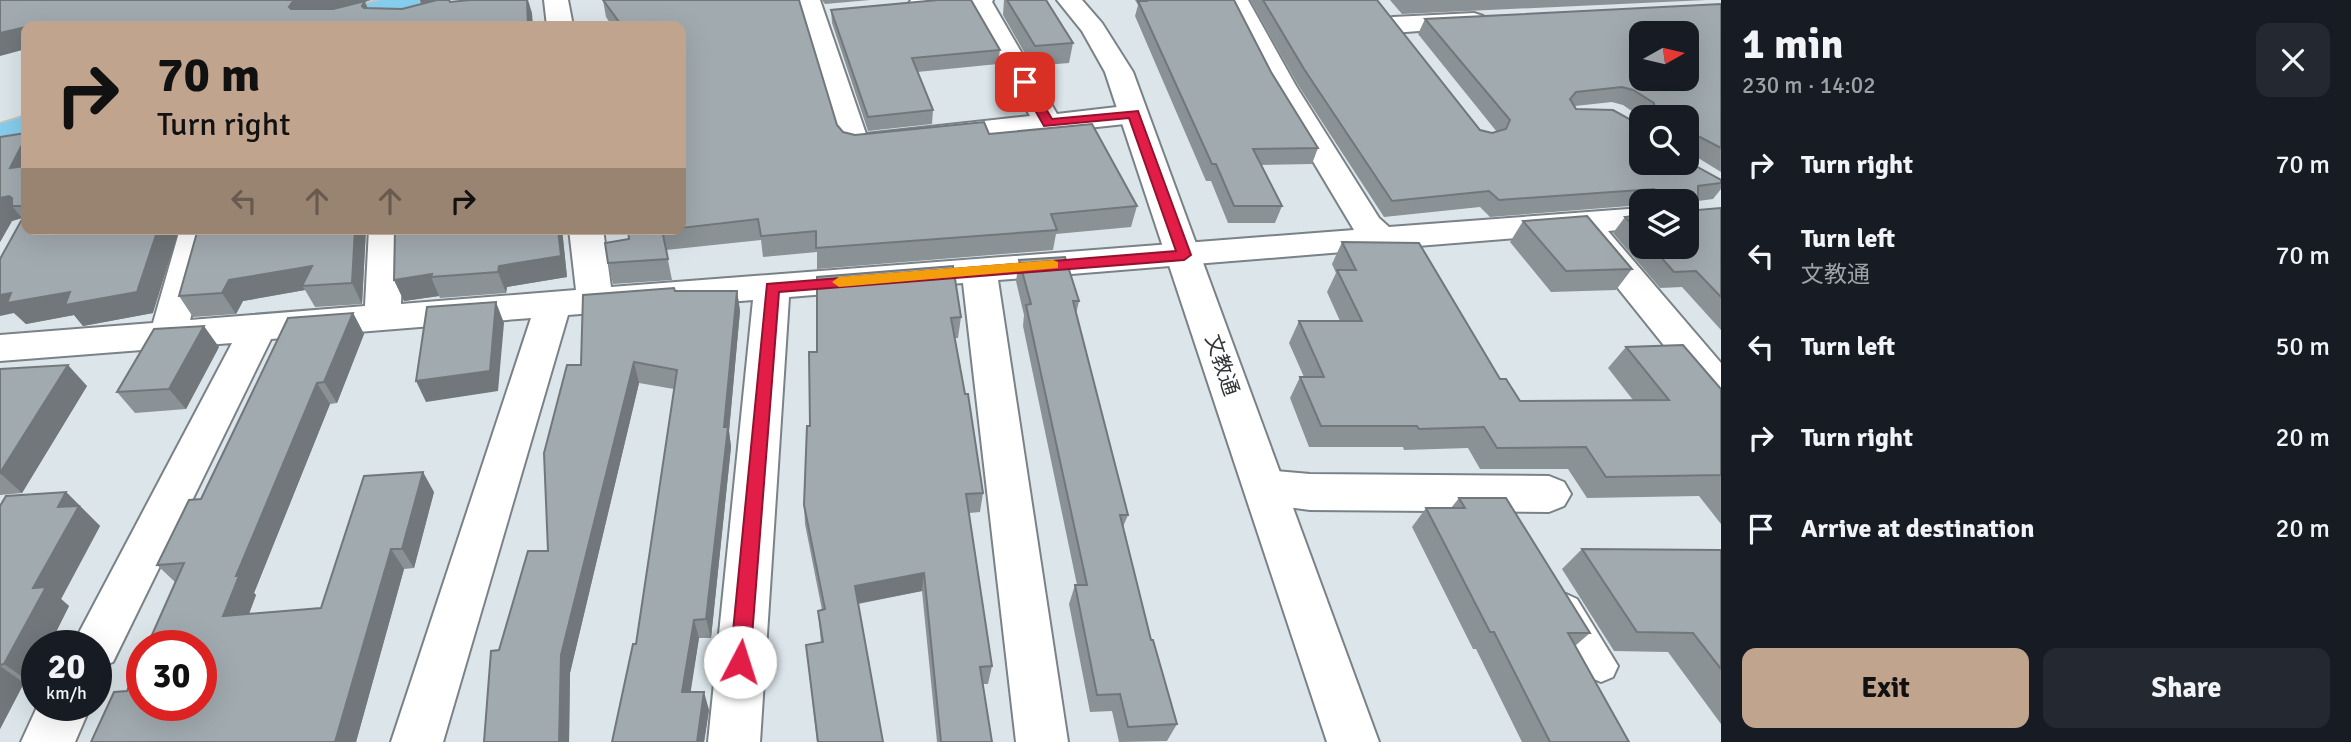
<!DOCTYPE html>
<meta charset="utf-8">
<style>
body{margin:0;font-family:Signika,"Noto Sans JP",sans-serif;background:#242831;color:#f1f3f6;height:100vh;display:flex;flex-direction:column;font-size:26px;white-space:nowrap}
*{box-sizing:border-box;margin:0}
p{font-size:23px;color:#9ea1a6}
.icon{flex:none;width:38px;height:38px;fill:none;stroke:currentColor;stroke-width:2;stroke-linecap:round;stroke-linejoin:round}
.map{position:relative;flex:1;overflow:hidden}
.details{display:flex;flex-direction:column;background:#171b24;width:630px}
.details>*{flex:none}
.banner{position:absolute;left:21px;top:21px;width:665px;height:214px;border-radius:14px;box-shadow:0 7px 28px #0002;background:#c0a48e;color:#111;overflow:hidden}
.needle{width:46px;rotate:82deg}
.controls{position:absolute;left:1629px;top:21px;display:grid;gap:14px}
.controls a{display:grid;place-items:center;width:70px;height:70px;border-radius:14px;background:#171b24;box-shadow:0 7px 28px #0002;font-size:35px}
.speed{position:absolute;left:21px;top:630px;display:flex;gap:14px;font-size:35px;font-weight:700;text-align:center}
.speed>*{display:grid;place-content:center;width:91px;height:91px;border-radius:50%;background:#171b24;box-shadow:0 7px 28px #0002;line-height:1}
.speed small{font-size:18px;font-weight:400}
.speed .limit{border:10px solid #d22;background:#fff;color:#111}
.pin{position:absolute;display:grid;place-items:center;width:60px;height:60px;color:#fff;margin:-30px;border-radius:14px;box-shadow:0 4px 10px #0006}
.me{position:absolute;width:77px;margin:-38px;rotate:5deg;stroke-linejoin:round;filter:drop-shadow(0 0 5px #0008)}
.turn{display:flex;align-items:center;gap:24px;height:147px;padding:0 21px;font-size:32px}
.turn .icon{width:91px;height:91px;stroke-width:2.5}
.turn b{display:block;font-size:49px;line-height:60px}
.lanes{display:flex;align-items:center;height:66px;padding:0 21px;background:#0003;justify-content:center;gap:35px;direction:ltr}
.lanes .off{opacity:.35}
.round{display:grid;place-items:center;flex:none;width:74px;height:74px;border-radius:14px;background:#242831}
.headline{display:flex;align-items:center;justify-content:space-between;height:119px;padding:0 21px}
h1{font-size:42px;font-weight:700;line-height:52px}
.action{display:flex;gap:14px;margin-top:auto;padding:14px 21px}
.action a{flex:1;height:80px;border-radius:14px;background:#c0a48e;color:#111;font-size:28px;font-weight:700;line-height:80px;text-align:center}
.action a+a{background:#242831;color:#f1f3f6}
ul{padding:0;list-style:none}
li{display:flex;align-items:center;gap:21px;height:91px;padding:0 21px}
li div{flex:1}
li b{display:block;font-size:26px}
li em{font-style:normal}
main{display:flex;flex:1;min-height:0}
.map>svg:first-child{display:block}
</style>
<main>
<div class="map">
<svg width="1721" height="742" viewBox="0 0 1721 742">
<rect width="100%" height="100%" fill="#dbe5ea"/>
<g fill="none" stroke-linecap="round" stroke-linejoin="round">
<defs>
<path id="service" d="M1566 594 1577 599 1618 666 1613 677 1601 682 1589 677 1550 609 1555 599Z"/>
<g id="minor">
<path d="M544 0H568L573 26H547Z"/>
<path d="M796 0H820L866 134 1030 116 970 8 920 12 911 10 908 5 911 0H993L992 2 1057 114 1134 105 1144 108 1148 114 1144 120 1134 123 855 153 844 150 840 144Z"/>
<path d="M1224 0H1248L1296 86 1379 218 1389 227 1642 208V228L1608 231 1721 363V404L1707 399 1581 242 1577 233 998 280 1068 742H1016L963 283 789 297 760 742H708L753 300 568 315 443 742H391L531 318 271 339 113 662 96 669V646H72L232 343 0 361V335L153 323 180 229H214L190 320 365 306 369 229H403L401 304 576 290 569 229H603L611 287 1354 230 1268 86Z"/>
<path d="M1474 13 1483 16 1487 21 1483 26 1393 33 1384 30 1380 25 1384 20 1393 17Z"/>
<path d="M1265 470 1310 474 1549 476 1564 482 1571 494 1564 506 1549 512 1310 510 1265 504 1250 499 1244 487 1250 475Z"/>
<path d="M38 705H91L75 742H21Z"/>
</g>
<path id="tertiary" d="M1057 0H1082L1102 23 1133 72 1379 742H1327L1105 72 1082 31Z"/>
<g id="primary">
<path d="M381 0H421L418 5 341 26H300L304 21Z"/>
<path d="M26 116V134L0 142V124Z"/>
</g>
</defs>
<!-- service casing -->
<use href="#service" stroke="#7a8287" stroke-width="4"/>
<!-- minor casing -->
<use href="#minor" stroke="#7a8287" stroke-width="4"/>
<!-- tertiary casing -->
<use href="#tertiary" stroke="#7a8287" stroke-width="4"/>
<!-- primary casing -->
<use href="#primary" stroke="#c2c3c3" stroke-width="4"/>
<!-- service -->
<use href="#service" fill="#fff" fill-rule="evenodd"/>
<!-- minor -->
<use href="#minor" fill="#fff" fill-rule="evenodd"/>
<!-- tertiary -->
<use href="#tertiary" fill="#fff" fill-rule="evenodd"/>
<!-- primary -->
<use href="#primary" fill="#86cded" fill-rule="evenodd"/>
</g>
<!-- wall -->
<g fill="#8a9296">
<path d="M603 0H799L837 125 843 132 855 135 989 134 1137 206 1131 227 1056 234 1053 250 817 269V252L763 257 761 240 666 250 672 280 613 284 608 263 629 239 628 229H681V26H612L606 17Z"/>
<path d="M822 0H870L825 4Z"/>
<path d="M1004 0H1046L1073 43 1069 63 1032 66 1003 15Z"/>
<path d="M1135 0H1234L1271 72 1318 148 1312 164 1261 165 1282 206 1275 223H1228L1211 181H1206L1135 16 1138 5Z"/>
<path d="M1250 0H1377L1480 130 1492 133 1497 132 1418 34 1425 19 1721 4V172L1690 153 1687 157V117L1642 118 1623 105 1612 102 1575 106 1576 109 1694 165 1721 180V189L1713 199 1698 201V210L1721 208V330L1682 287 1660 288 1613 233 1625 217 1642 215V247H1687V201H1642V205L1490 217 1480 207 1384 217 1298 85Z"/>
<path d="M1390 0H1707L1402 14Z"/>
<path d="M831 10 1000 50 998 64 917 72 933 110 932 124 868 131 832 23Z"/>
<path d="M26 133V229L153 313 83 326 74 315 26 324 14 313 23 219 22 218 12 221 0 242V137Z"/>
<path d="M1523 221 1632 269 1616 290 1551 292 1510 242Z"/>
<path d="M198 229H366L362 304 315 307 305 290 243 301 236 314 193 317 179 296Z"/>
<path d="M395 229H562L567 277 507 287 506 293 440 298 439 296 404 301 394 280Z"/>
<path d="M1342 242 1500 379 1520 401 1633 400 1608 368 1626 347 1721 389V524L1699 496 1587 498 1568 469H1480L1468 448 1404 450 1403 447H1309L1290 398 1300 377H1304L1289 343 1299 321H1340L1327 292 1336 273 1332 264Z"/>
<path d="M1019 260 1079 301 1076 314 1128 515 1123 527 1151 640 1177 724 1167 741 1119 742 1112 711 1090 712 1069 604 1075 585H1077L1023 326 1024 315 1016 281Z"/>
<path d="M817 277 961 317 958 338H955L983 493 980 512 969 513 992 666 988 684H983L992 742H937L922 591 858 604 883 742H817L806 645 821 643 818 611 822 610 805 524 804 505 817 352Z"/>
<path d="M675 291H737L740 311 729 431 731 447 711 638H699L690 692 709 710 704 742H612L636 644 674 389 639 383 570 673 569 742H484L499 650 548 551 581 365Z"/>
<path d="M353 313 364 334 337 403 330 404 254 593 256 595 249 614 321 608 434 492 414 568 404 569 356 742 127 691 175 582 157 565Z"/>
<path d="M219 347 186 409 135 413 117 392Z"/>
<path d="M0 369 87 386 22 493 0 495Z"/>
<path d="M66 492 100 526 61 599 69 606 49 646H37L30 682 24 683 0 729V506Z"/>
<path d="M1459 498 1590 633 1575 646 1629 742H1522L1476 649H1473L1412 527 1426 508H1451Z"/>
<path d="M1582 549 1721 550V724L1668 652 1614 651 1562 569Z"/>
</g>
<!-- shaded-wall -->
<g fill="#71777a">
<path d="M294 0H371L365 2 373 20 362 6 303 18 289 7Z"/>
<path d="M420 0H437L421 4Z"/>
<path d="M527 0H528L532 13 533 26H528Z"/>
<path d="M43 23 45 26H28Z"/>
<path d="M26 27V49L0 56V33Z"/>
<path d="M26 137V189L10 168Z"/>
<path d="M9 196 17 206H12L22 218 12 221 0 242V198Z"/>
<path d="M158 229H179L153 313 83 326 74 315 26 324 14 313 0 316V291Z"/>
<path d="M355 229H366L362 304 352 283Z"/>
<path d="M558 229H562L567 277 507 287 506 293 498 272 499 266Z"/>
<path d="M312 266 302 286 305 290 243 301 236 314 222 293 229 280Z"/>
<path d="M432 274 431 277 439 296 404 301 394 280Z"/>
<path d="M737 291 740 311 729 431 731 447 711 638 706 619Z"/>
<path d="M496 302 504 323 498 391 426 402 416 381Z"/>
<path d="M353 313 364 334 337 403 324 382Z"/>
<path d="M204 326 219 347 186 409 169 389Z"/>
<path d="M634 362 639 383 570 673 569 742H559L561 655Z"/>
<path d="M68 365 87 386 22 493 0 473Z"/>
<path d="M317 383 330 404 254 593 256 595 241 635 223 616 236 576Z"/>
<path d="M423 472 434 492 414 568 402 549Z"/>
<path d="M66 492 100 526 61 599 69 606 49 646H37V669L30 682 4 664 33 588 58 507Z"/>
<path d="M391 549 404 569 356 742H335Z"/>
<path d="M924 573 922 591 855 604V586Z"/>
<path d="M694 620 699 638 688 709 682 692Z"/>
<path d="M0 666 24 683 0 729Z"/>
<path d="M704 692 709 710 704 742H697Z"/>
</g>
<!-- building -->
<g fill="#a1aaaf" stroke="#71777a" stroke-width="2" fill-rule="evenodd">
<path d="M0 0H294L289 7 291 9H333L365 1 362 6 364 8 402 9 437 0H449L450 2 470 0H527L528 26H44L43 23 0 33Z"/>
<path d="M603 0H799L837 125 843 132 855 135 984 122 989 134 1092 124 1137 206 1051 214 1057 230 816 248V231L761 236 758 219 681 228V26H622Z"/>
<path d="M938 0H971L1000 50 912 58 933 110 868 117 831 10Z"/>
<path d="M1007 0H1046L1073 43 1035 46Z"/>
<path d="M1145 0H1234L1271 72 1318 148 1253 149 1282 206H1234L1216 164H1212L1138 1H1146Z"/>
<path d="M1263 0H1377L1480 130 1492 133 1506 129 1510 120 1425 19 1721 4V148L1700 137H1697L1696 144 1687 145V117H1655L1654 103 1633 90 1622 87 1576 92 1570 99 1576 109 1613 110 1642 126V163H1687V158L1694 165 1721 180V183L1698 186V210L1721 208V297L1696 271 1674 272 1652 247H1687V201H1657V192L1654 189 1499 200 1489 191 1392 201 1304 69ZM1642 33H1687V79H1642Z"/>
<path d="M26 133V137L10 168 26 166V207L25 206H12V198L9 196 0 198V137Z"/>
<path d="M26 212V229H158L137 292 65 305 70 292 7 303 11 293 0 295V259Z"/>
<path d="M1642 215V235L1625 217Z"/>
<path d="M1587 216 1632 269 1566 271 1523 221Z"/>
<path d="M198 229H355L352 283 302 286 312 266 229 280 222 293 179 296Z"/>
<path d="M395 229H558L561 256 499 266 498 272 431 277 432 274 394 280Z"/>
<path d="M628 229H664L662 230 668 259 608 263 605 243 629 239Z"/>
<path d="M1342 242 1419 243 1500 379H1506L1520 401 1669 400 1626 347 1683 345 1721 389V475L1606 477 1586 447 1497 448 1484 427 1419 429 1417 426H1321L1300 377H1324L1299 321H1362L1337 270H1356Z"/>
<path d="M1065 257 1079 301H1073L1128 515H1120L1151 640H1153L1177 724 1128 727 1120 694 1097 695 1075 585H1087L1026 305 1031 304 1019 260Z"/>
<path d="M953 266 961 317 951 318 965 394H968L983 493 966 494 992 666 980 667 992 742H941L924 573 855 586 883 742H818L806 645 823 642 818 611 825 609 804 505 807 426H810L809 352H817V277Z"/>
<path d="M674 288 675 291H737L724 427H728L706 619 694 620 682 692H704L697 742H612L633 644H636L677 370 634 362 561 655 559 742H484L491 651 499 650 528 551H548L544 453 567 365H581L583 295Z"/>
<path d="M496 302 490 371 416 381 427 307Z"/>
<path d="M353 313 324 382 317 383 236 576H239L223 616 321 608 364 476 423 472 402 549H391L335 742H91L114 692 127 691 142 657V705H201V646H147L184 563 157 565 189 500 201 499 288 318Z"/>
<path d="M204 326 169 389 117 392 154 329Z"/>
<path d="M68 365 0 473V369Z"/>
<path d="M66 492 58 507 79 506 33 588 46 587 4 664 0 665V506L6 496Z"/>
<path d="M1459 498H1506L1590 633H1568L1629 742H1550L1494 632H1490L1426 508H1465Z"/>
<path d="M1582 549 1721 550V669L1693 633 1637 632Z"/>
</g>
<!-- route -->
<path fill="#e11d48" stroke="#92132f" stroke-width="2" d="M1025 79 1030 82 1052 119 1138 111 1191 255 1184 260 779 292 750 662 747 668 740 671 733 668 730 662 767 284 1176 251 1129 118 1044 126 1019 82Z"/>
<!-- slow -->
<path fill="#f59e0b" d="M1053 260 1058 262V268L839 287 832 282 839 277Z"/>
<g text-anchor="middle" stroke-width="6" stroke-linejoin="round" paint-order="stroke">
<!-- street labels -->
<g font-size="21" fill="#323638" stroke="#fff">
<text transform="translate(1222 365) rotate(71)" y="7">文教通</text>
</g>
</g>
</svg>
<div class="controls">
<a><svg class="needle" viewBox="-14 -14 28 28"><path d="M0-13l5 13h-10z" fill="#e53935"/><path d="M0 13l5-13h-10z" fill="#9ea1a6"/></svg></a>
<a><svg class="icon" aria-label="search" viewBox="0 0 24 24"><circle cx="10" cy="10" r="6"/><path d="M15 15l6 6"/></svg></a>
<a><svg class="icon" aria-label="layers" viewBox="0 0 24 24"><path d="M12 4l9 5-9 5-9-5zM3 14l9 5 9-5"/></svg></a>
</div>
<div class="speed"><div>20<small>km/h</small></div><div class="limit">30</div></div>
<div class="pin" style="left:1025px;top:82px;background:#d93025"><svg class="icon" aria-label="arrive" viewBox="0 0 24 24"><path d="M6 21V4h12l-3 4 3 4H6"/></svg></div>
<svg class="me" style="left:740px;top:662px" viewBox="-20 -20 40 40"><circle r="19" fill="#fff"/><path d="M0-13L10 11 0 6-10 11z" fill="#e11d48"/></svg>
<div class="banner">
<div class="turn"><svg class="icon" aria-label="right" viewBox="0 0 24 24"><path d="M7 20v-9h11M14 6l5 5-5 5"/></svg><div><b>70 m</b>Turn right</div></div>
<div class="lanes"><svg class="icon off" aria-label="left" viewBox="0 0 24 24"><path d="M17 20v-9H6M10 6l-5 5 5 5"/></svg><svg class="icon off" aria-label="ahead" viewBox="0 0 24 24"><path d="M12 20V5M6 11l6-6 6 6"/></svg><svg class="icon off" aria-label="ahead" viewBox="0 0 24 24"><path d="M12 20V5M6 11l6-6 6 6"/></svg><svg class="icon" aria-label="right" viewBox="0 0 24 24"><path d="M7 20v-9h11M14 6l5 5-5 5"/></svg></div>
</div>
</div>
<section class="details">
<div class="headline"><div><h1>1 min</h1><p>230 m · 14:02</p></div><a class="round"><svg class="icon" aria-label="close" viewBox="0 0 24 24"><path d="M6 6l12 12M18 6L6 18"/></svg></a></div>
<ul>
<li><svg class="icon" aria-label="right" viewBox="0 0 24 24"><path d="M7 20v-9h11M14 6l5 5-5 5"/></svg><div><b>Turn right</b></div><em>70 m</em></li>
<li><svg class="icon" aria-label="left" viewBox="0 0 24 24"><path d="M17 20v-9H6M10 6l-5 5 5 5"/></svg><div><b>Turn left</b><p>文教通</p></div><em>70 m</em></li>
<li><svg class="icon" aria-label="left" viewBox="0 0 24 24"><path d="M17 20v-9H6M10 6l-5 5 5 5"/></svg><div><b>Turn left</b></div><em>50 m</em></li>
<li><svg class="icon" aria-label="right" viewBox="0 0 24 24"><path d="M7 20v-9h11M14 6l5 5-5 5"/></svg><div><b>Turn right</b></div><em>20 m</em></li>
<li><svg class="icon" aria-label="arrive" viewBox="0 0 24 24"><path d="M6 21V4h12l-3 4 3 4H6"/></svg><div><b>Arrive at destination</b></div><em>20 m</em></li>
</ul>
<div class="action"><a>Exit</a><a>Share</a></div>
</section>
</main>
